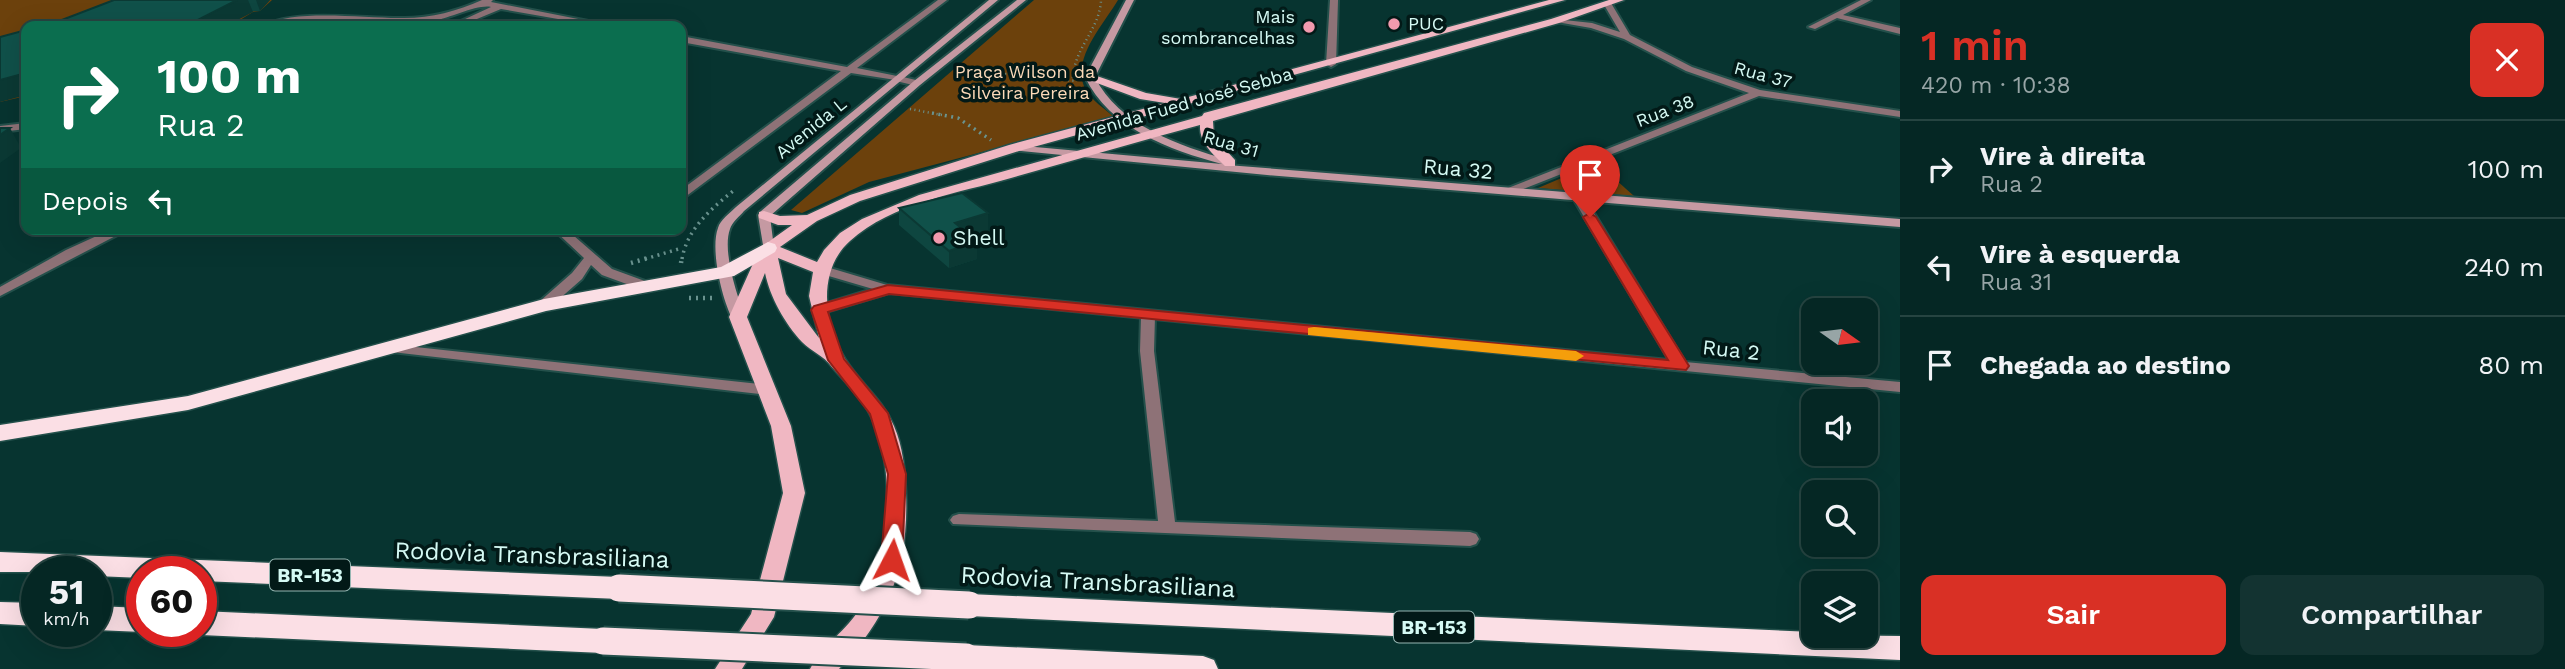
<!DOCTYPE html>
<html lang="pt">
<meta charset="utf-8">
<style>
body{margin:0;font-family:"Work Sans",sans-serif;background:#133331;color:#f1f3f6;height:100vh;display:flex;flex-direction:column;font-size:26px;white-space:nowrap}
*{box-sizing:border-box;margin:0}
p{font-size:23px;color:#97a5a6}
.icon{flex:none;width:38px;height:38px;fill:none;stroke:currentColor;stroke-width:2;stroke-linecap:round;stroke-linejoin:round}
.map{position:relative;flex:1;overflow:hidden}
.side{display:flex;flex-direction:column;background:#052724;width:665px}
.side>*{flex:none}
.hud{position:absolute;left:21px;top:21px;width:665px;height:214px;border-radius:14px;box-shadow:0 7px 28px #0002,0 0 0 2px #264441;background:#0b6e4f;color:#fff;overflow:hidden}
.needle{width:46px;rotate:104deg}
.buttons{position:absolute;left:1801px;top:298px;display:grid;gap:14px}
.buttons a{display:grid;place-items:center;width:77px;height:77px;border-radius:14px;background:#052724;box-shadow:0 7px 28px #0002,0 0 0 2px #264441;font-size:35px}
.speed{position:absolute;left:21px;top:556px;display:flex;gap:14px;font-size:35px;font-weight:700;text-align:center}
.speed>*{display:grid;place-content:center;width:91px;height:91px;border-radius:50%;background:#052724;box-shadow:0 7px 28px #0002,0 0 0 2px #264441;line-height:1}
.speed small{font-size:18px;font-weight:400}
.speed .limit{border:10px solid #d22;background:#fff;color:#111}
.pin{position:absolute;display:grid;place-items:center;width:60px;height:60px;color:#fff;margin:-72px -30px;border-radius:50% 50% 50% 0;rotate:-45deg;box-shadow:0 0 7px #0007}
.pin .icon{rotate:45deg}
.me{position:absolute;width:77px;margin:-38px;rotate:4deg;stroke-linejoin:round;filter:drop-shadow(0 0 5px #0008)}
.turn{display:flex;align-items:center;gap:24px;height:147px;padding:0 21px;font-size:32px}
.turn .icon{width:91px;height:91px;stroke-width:2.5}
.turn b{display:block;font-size:49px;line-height:60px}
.then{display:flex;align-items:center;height:66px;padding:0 21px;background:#0003;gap:14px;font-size:26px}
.round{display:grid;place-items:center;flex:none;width:74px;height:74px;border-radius:14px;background:#133331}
.headline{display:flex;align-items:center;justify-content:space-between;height:119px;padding:0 21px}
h1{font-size:42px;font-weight:600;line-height:52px;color:#d93025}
.primary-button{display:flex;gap:14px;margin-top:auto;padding:14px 21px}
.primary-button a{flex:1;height:80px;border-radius:14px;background:#d93025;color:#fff;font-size:28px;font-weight:600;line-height:80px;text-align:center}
.primary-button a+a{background:#133331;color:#f1f3f6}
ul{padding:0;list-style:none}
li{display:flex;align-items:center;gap:21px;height:98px;padding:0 21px;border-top:2px solid #264441}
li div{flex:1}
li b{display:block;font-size:26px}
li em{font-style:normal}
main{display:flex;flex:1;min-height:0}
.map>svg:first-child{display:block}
</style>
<main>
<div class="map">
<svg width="1900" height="669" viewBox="0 0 1900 669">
<rect width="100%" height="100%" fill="#073430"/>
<!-- green -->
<g fill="#6c410c">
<path d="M0 0H272L260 11 253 12 230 26H26V96L0 102Z"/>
<path d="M1034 0H1118C1104 24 1069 61 1086 90 1091 100 1105 109 1114 117L869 182 802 213 791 210Z"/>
<path d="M1597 163 1634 196 1538 188Z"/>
</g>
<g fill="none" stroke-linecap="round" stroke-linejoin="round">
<defs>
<g id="lane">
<path d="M482 0H493L491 2 614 26H598L501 9 460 26H450L491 7C478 4 450 18 434 21 397 27 360 21 324 21 304 22 284 27 264 26 294 8 367 19 404 18 432 18 457 11 482 0Z"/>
<path d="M938 0H947L857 68 902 77V81L851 73 685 197 681 198V190L841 71 681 42V36L847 67Z"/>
<path d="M1861 0H1871L1843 15 1900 28V34L1837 18 1815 29 1808 27Z"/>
<path d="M26 123V129L0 132V126Z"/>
<path d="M112 229H129L0 296V287L66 250Z"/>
<path d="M553 229H566L612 269 653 284 655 287 648 291 643 290 602 275 591 265 582 279 549 308H539L537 305 539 302 572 273 584 258Z"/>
<path d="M1148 312 1155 316 1154 351 1175 522 1470 532 1476 534 1479 539 1476 544 1470 546 953 524 950 520 953 516 959 514 1158 521 1140 351 1141 316Z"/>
<path d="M388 344 768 385 776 390 768 395 383 351 381 348 383 345Z"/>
</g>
<g id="street">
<path d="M1330 0H1338L1336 64 1331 67 1326 64Z"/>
<path d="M1607 1 1611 3 1630 35 1692 67 1760 90 1900 111V117L1759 96 1511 194H1503V190L1749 93 1686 71 1624 39 1591 28 1551 21 1555 19 1592 23 1620 32 1603 3Z"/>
<path d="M899 76 920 81 922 83 917 86 896 81V77Z"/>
<path d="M1577 192 1583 195 1685 362 1900 382V392L889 293 819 314 812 310 814 307 873 289 815 272 814 269 815 266 820 265 887 285 1669 360 1571 195Z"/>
</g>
<g id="secondary">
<path d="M989 0H998L744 211C740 216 732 222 730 229 722 251 737 295 745 317L738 321 733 320C722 300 710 249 718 228 720 220 730 213 736 207Z"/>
<path d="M1017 0H1026L920 85 770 216 774 248 768 252 764 251 758 215 760 212 914 81Z"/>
<path d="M1126 0H1134L1095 77C1118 125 1180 146 1229 160L1230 162 1227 165 1900 219V227L1267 175 1010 150V146L1014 145 1222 164C1170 150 1109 128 1085 77Z"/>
</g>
<path id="primary" d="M1549 0H1565L1019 151 860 201 817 221 780 247 817 262 824 250 840 233 862 219 919 195 1202 116 1204 113 1551 19 1609 0H1624L1559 23 1213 121 1214 137 1235 160V166H1225C1213 154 1199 143 1200 125 1137 142 1074 160 1011 178 959 193 892 203 850 241 815 272 824 331 850 366 865 387 884 402 894 426 903 446 905 470 906 493 909 567 889 616 839 669H810C822 646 847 630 861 607 890 558 898 462 868 411 859 395 843 380 831 366 824 356 811 351 802 342 785 324 770 297 765 273L747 317 791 426 805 493 774 617 742 669H715L751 614 783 493 771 426 729 317 760 248 792 225H778L759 218V212L764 211 780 216 807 215 850 195 1009 145 1165 103 1140 99 1086 79V75H1094L1146 93 1181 99ZM778 258 813 272 809 296 819 338 786 294Z"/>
<g id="highway">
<path d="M768 242 775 244 777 248 775 252 734 276 546 311 188 410 0 441V425L188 396 544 299 721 267Z"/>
<path d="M0 552 619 577 629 580 633 588 629 596 619 599 201 581V572H142V578L96 576V572H0Z"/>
<path d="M969 594 1813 632V635L1900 636V660L969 616 959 613 955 605 959 597Z"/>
<path d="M0 602 37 603V626L0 624Z"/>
<path d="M96 606 142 608V632L96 630Z"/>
<path d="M201 611 603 629 613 632 618 641 613 650 603 653 201 635 192 632H201Z"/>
<path d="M966 645 1203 656 1214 660 1218 669H965L955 666 951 657 955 648Z"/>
</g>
</defs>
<!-- lane casing -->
<use href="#lane" stroke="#24504b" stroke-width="4"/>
<!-- street casing -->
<use href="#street" stroke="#24504b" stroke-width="4"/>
<!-- secondary casing -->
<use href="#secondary" stroke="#24504b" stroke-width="4"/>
<!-- primary casing -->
<use href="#primary" stroke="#24504b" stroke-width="3"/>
<!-- highway casing -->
<use href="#highway" stroke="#24504b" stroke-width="3"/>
<!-- path-far2 -->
<g stroke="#6a938f" stroke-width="2.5" stroke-dasharray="1 3.5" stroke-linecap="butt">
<path d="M956 69 1077 81"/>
<path d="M1073 78C1074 48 1100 29 1101 0"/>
<path d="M910 109 942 115"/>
</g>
<!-- path-far1 -->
<g stroke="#6a938f" stroke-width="3.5" stroke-dasharray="2 4.5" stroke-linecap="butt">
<path d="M932 113 958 118 991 140"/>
<path d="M645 259 682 248"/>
<path d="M682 259C687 229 711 209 733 191"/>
</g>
<!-- path -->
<g stroke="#6a938f" stroke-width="4.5" stroke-dasharray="2 5" stroke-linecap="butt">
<path d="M631 263 651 257"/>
<path d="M681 263 682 257"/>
<path d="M689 298H715"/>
</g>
<!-- lane -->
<use href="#lane" fill="#8e7277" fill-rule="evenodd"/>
<!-- street -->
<use href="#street" fill="#8e7277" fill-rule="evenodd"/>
<!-- secondary -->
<use href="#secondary" fill="#c599a2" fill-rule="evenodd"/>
<!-- primary -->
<use href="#primary" fill="#f0b7c2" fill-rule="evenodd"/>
<!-- highway -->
<use href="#highway" fill="#fbdfe5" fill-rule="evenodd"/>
<defs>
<g id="highway-bridge">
<path d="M619 588 969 605"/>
<path d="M603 641 966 657"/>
</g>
</defs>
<!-- highway-bridge casing -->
<use href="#highway-bridge" stroke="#24504b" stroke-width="31" stroke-linecap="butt"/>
<!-- highway-bridge -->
<use href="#highway-bridge" stroke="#fbdfe5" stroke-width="27"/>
</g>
<!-- wall -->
<g fill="#0e4640">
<path d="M114 0H270L260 11 54 23Z"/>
<path d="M899 208 988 230 970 236 977 259 949 268 899 225Z"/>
</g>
<!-- shaded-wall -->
<g fill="#0b3934">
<path d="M237 0H248L253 12 226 26H186Z"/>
<path d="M256 0H270L260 11Z"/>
<path d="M26 73V95L0 102V80Z"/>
<path d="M10 128 21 148 0 163V135Z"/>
<path d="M988 213V230L955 241V223Z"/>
<path d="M977 241V259L949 268V251Z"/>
</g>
<!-- building -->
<g fill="#10514a" stroke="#0b3934" stroke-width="2">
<path d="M114 0H237L186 26H41L54 23Z"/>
<path d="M26 30V73L0 80V37Z"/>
<path d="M0 128H10L0 135Z"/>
<path d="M962 193 988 213 955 223 977 241 949 251 899 208Z"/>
</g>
<!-- route -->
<path fill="#d93025" stroke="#8d1f18" stroke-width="2" d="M1590 213 1596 217 1689 366 1686 370 889 294 828 312 844 359 888 413 906 474 902 560 899 566H884L881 560 888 474 870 414 828 360 811 310 814 306 888 285 1668 360 1583 217Z"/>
<!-- slow -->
<path fill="#f59e0b" d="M1314 327 1576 351 1584 356 1576 361 1308 335V328Z"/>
<!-- markers -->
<g fill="#f29aae" stroke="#021917" stroke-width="2.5">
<circle cx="1394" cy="24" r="7"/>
<circle cx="1309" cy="27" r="7"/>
<circle cx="939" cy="238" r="7"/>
</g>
<g text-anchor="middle" stroke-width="7" stroke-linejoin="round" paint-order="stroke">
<!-- far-poi labels -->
<g font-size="18" fill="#d5faf4" stroke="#021917" text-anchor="end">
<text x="1295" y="23">Mais<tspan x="1295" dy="21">sombrancelhas</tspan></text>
<text x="1408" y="30" text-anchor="start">PUC</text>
</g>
<!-- far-park labels -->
<g font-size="18" fill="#fcdab9" stroke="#021917">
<text x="1025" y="78">Praça Wilson da<tspan x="1025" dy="21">Silveira Pereira</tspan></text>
</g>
<!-- far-street labels -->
<g font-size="18" fill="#d5faf4" stroke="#021917">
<text transform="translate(1763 75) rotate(15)" y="6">Rua 37</text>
<text transform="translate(1184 104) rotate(-16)" y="6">Avenida Fued José Sebba</text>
<text transform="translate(1665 111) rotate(-21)" y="6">Rua 38</text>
<text transform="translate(811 128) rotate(-39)" y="6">Avenida L</text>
<text transform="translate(1231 144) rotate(16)" y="6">Rua 31</text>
</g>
<!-- shield labels -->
<g fill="#021917" stroke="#96b6b2" stroke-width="2">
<rect x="270" y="559.5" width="80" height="31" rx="5"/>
<rect x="1394" y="611.5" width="80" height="31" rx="5"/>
</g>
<g font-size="19" font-weight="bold" fill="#d5faf4">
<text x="310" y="582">BR-153</text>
<text x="1434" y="634">BR-153</text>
</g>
<!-- street labels -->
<g font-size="21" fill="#d5faf4" stroke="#021917">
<text transform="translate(1458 169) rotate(5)" y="7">Rua 32</text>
<text transform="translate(1731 350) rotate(6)" y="7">Rua 2</text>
</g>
<!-- poi labels -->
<g font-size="21" fill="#d5faf4" stroke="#021917" text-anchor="start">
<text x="953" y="245">Shell</text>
</g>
<!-- near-street labels -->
<g font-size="24" fill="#d5faf4" stroke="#021917">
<text transform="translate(532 555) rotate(2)" y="8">Rodovia Transbrasiliana</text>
<text transform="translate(1098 582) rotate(3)" y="8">Rodovia Transbrasiliana</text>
</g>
</g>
</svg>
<div class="buttons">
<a><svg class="needle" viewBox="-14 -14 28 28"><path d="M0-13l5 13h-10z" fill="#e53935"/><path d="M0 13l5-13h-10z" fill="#97a5a6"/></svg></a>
<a><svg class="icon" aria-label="sound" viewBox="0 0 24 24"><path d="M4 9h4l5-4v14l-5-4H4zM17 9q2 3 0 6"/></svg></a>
<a><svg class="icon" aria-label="search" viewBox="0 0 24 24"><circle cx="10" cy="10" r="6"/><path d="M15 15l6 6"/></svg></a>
<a><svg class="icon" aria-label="layers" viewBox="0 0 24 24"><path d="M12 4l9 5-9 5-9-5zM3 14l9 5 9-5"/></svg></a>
</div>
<div class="speed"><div>51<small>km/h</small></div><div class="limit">60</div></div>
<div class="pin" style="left:1590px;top:217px;background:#d93025"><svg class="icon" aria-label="arrive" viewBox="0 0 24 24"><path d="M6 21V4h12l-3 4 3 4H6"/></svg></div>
<svg class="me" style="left:892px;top:560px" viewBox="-20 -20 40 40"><path d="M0-17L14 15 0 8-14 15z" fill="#d93025" stroke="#fff" stroke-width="4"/></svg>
<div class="hud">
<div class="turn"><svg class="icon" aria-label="right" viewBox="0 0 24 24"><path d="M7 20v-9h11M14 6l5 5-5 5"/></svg><div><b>100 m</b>Rua 2</div></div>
<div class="then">Depois<svg class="icon" aria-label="left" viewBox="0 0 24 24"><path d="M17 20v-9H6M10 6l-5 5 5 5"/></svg></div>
</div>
</div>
<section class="side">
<div class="headline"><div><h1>1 min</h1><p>420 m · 10:38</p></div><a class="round" style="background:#d93025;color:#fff"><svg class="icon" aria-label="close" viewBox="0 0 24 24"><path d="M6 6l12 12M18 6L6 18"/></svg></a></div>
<ul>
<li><svg class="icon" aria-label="right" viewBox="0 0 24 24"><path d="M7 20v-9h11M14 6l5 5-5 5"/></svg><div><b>Vire à direita</b><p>Rua 2</p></div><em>100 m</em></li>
<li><svg class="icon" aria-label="left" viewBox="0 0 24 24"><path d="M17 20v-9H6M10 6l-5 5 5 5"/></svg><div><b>Vire à esquerda</b><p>Rua 31</p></div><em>240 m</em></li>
<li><svg class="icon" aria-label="arrive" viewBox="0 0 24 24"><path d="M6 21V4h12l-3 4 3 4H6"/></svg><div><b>Chegada ao destino</b></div><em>80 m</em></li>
</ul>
<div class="primary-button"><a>Sair</a><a>Compartilhar</a></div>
</section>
</main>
